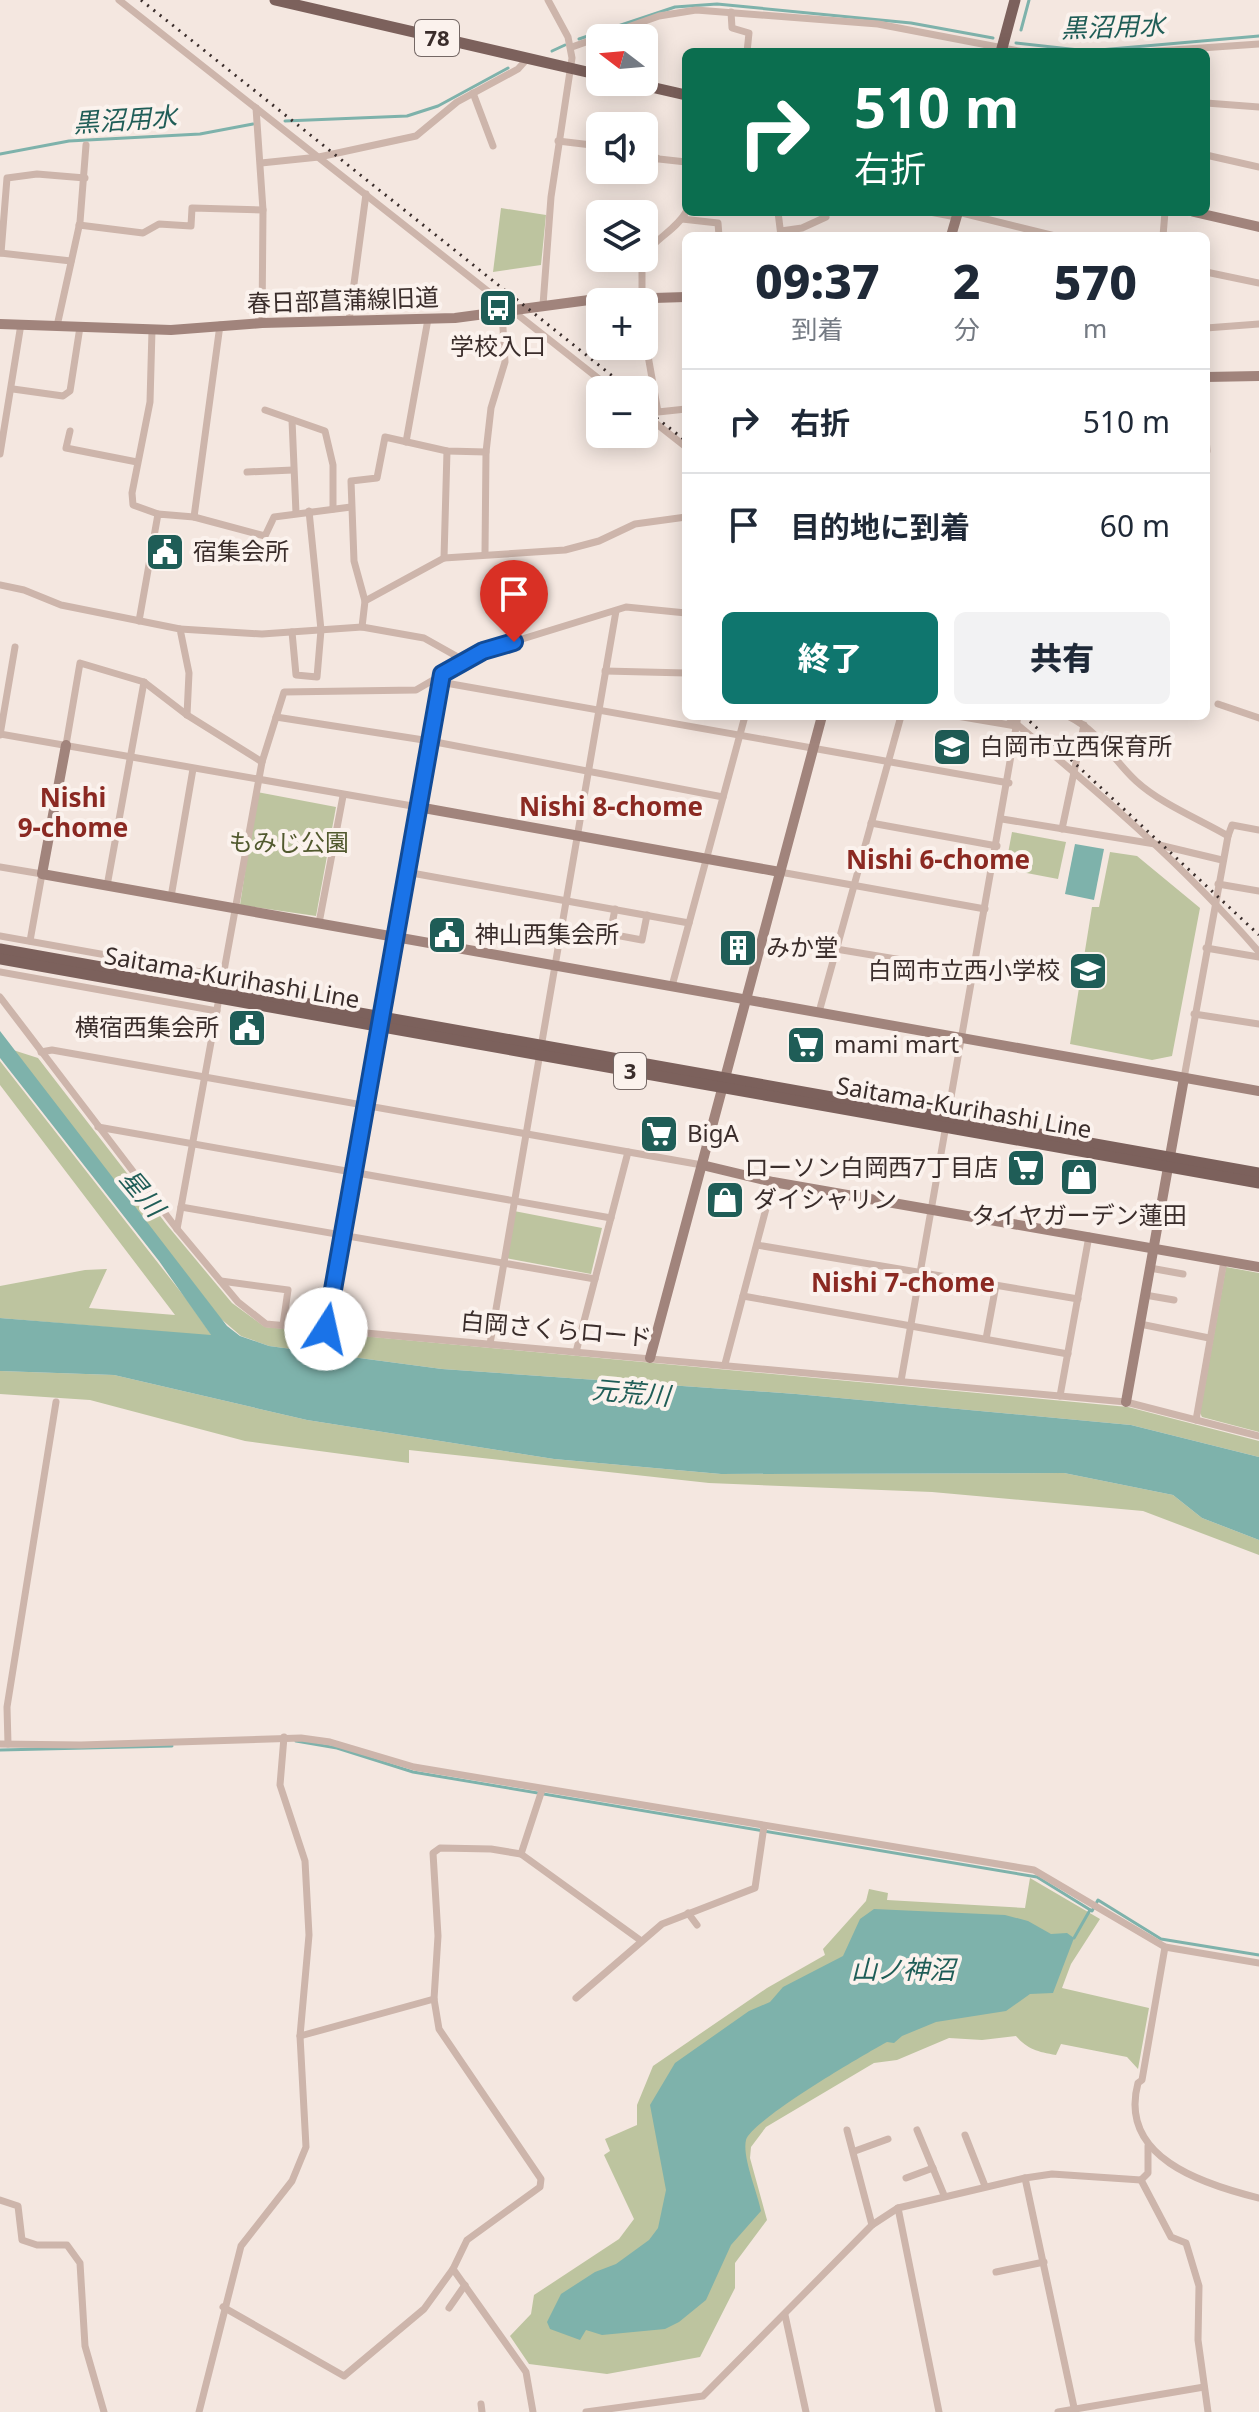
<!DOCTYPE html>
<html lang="ja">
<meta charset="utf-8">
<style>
body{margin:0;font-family:"Noto Sans","Noto Sans JP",sans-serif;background:#f2f2f3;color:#1f2937;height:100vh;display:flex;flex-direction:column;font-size:30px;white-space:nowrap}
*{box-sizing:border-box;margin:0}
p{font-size:26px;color:#747a83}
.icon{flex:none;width:44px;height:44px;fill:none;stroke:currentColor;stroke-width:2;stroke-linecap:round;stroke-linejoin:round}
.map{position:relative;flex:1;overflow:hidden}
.sheet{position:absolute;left:682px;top:232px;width:528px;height:488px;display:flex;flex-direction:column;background:#fff;border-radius:12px;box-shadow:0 4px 20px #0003}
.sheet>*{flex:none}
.hud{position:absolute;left:682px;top:48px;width:528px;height:168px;border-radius:12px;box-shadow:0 4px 20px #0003;background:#0b6e4f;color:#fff;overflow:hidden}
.needle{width:52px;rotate:286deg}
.fabs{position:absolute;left:586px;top:24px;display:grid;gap:16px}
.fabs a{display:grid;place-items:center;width:72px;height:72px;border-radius:12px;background:#fff;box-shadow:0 4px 20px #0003;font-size:40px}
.pin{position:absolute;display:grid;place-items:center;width:68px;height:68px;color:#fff;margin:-82px -34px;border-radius:50% 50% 50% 0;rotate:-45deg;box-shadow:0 0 8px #0007}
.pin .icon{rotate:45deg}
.me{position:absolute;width:88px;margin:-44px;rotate:10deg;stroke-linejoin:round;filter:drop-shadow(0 0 6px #0008)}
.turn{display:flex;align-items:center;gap:28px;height:168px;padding:0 40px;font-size:36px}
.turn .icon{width:104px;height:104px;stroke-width:2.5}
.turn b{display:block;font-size:56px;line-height:68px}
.eta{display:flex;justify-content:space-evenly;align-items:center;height:136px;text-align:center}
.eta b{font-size:48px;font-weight:800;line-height:56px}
.action{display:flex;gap:16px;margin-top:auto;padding:16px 40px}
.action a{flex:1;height:92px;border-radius:12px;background:#0f766e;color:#fff;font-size:32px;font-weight:800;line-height:92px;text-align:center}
.action a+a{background:#f2f2f3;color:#1f2937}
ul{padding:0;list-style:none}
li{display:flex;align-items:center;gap:24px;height:104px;padding:0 40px;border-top:2px solid #e0e1e3}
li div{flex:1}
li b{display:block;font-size:30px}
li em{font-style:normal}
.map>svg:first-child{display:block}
</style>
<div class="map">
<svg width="1259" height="2412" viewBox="0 0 1259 2412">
<rect width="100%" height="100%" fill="#f4e7e0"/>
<!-- green -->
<g fill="#bdc49f">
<path d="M501 208 546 215 541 265 493 272Z"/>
<path d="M257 792 336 807 316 916 240 905Z"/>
<path d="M1012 832 1066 842 1058 879 1005 869Z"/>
<path d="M1110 852 1137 856 1200 908 1172 1056 1152 1060 1070 1044 1092 907H1099Z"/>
<path d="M13 1050 38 1058 167 1225 232 1303 265 1327 1128 1407 1259 1441V1457L1131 1425 796 1394 442 1369 269 1346 241 1336 220 1318Z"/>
<path d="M0 1061 187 1300 212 1336 0 1318V1286L85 1270 107 1269 89 1308 175 1315 0 1085Z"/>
<path d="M514 1211 602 1228 591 1274 506 1258Z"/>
<path d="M1226 1267 1259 1273V1432L1202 1417 1200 1413Z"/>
<path d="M0 1371 114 1375 307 1420 554 1459 721 1474 1064 1473 1173 1495 1202 1518 1259 1540V1555L1143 1511 932 1492 709 1483 409 1450V1463L245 1441 90 1400 0 1394Z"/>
<path d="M1030 1878 1100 1919 1071 1964 1062 1988 1149 2008 1138 2069 1127 2057 1061 2044 1056 2055C1038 2052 1027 2049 1016 2036L982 2040 949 2038 897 2060 874 2063 766 2127 751 2147 750 2158 767 2220 735 2263V2288L700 2357 607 2374 529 2364 510 2336 531 2314 534 2295 619 2239 634 2219 604 2155 610 2151 605 2139 637 2125V2105L653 2066 767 1988 825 1955 823 1949 866 1901 869 1889 888 1893 887 1900 1025 1908Z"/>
</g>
<!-- water -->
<g fill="#7eb2ab">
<path d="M1075 844 1104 849 1094 900 1065 894Z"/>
<path d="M0 1031 227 1326 240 1336 269 1346 442 1369 796 1394 1131 1425 1259 1457V1540L1202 1518 1173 1495 1064 1473 721 1474 554 1459 307 1420 114 1375 0 1371V1318L211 1335 159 1261 0 1058Z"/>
<path d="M874 1909 1005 1915 1028 1921 1051 1934 1067 1933 1074 1938 1053 1993 1030 1994 1006 2011 936 2022 902 2036 894 2043 887 2042C863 2055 752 2120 746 2140 742 2157 757 2191 761 2211L731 2245 706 2300 679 2322 665 2329 602 2335 586 2330 580 2340 550 2329 547 2322 561 2294 595 2272 616 2264 649 2240 658 2228 666 2190 650 2105 675 2063 749 2011 770 2002 783 1987 843 1956 860 1919Z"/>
</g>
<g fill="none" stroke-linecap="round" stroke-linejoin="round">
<!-- stream -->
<g stroke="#7eb2ab" stroke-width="3">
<path d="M1021 30 1029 0"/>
<path d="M579 39 675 7 717 4 911 23 993 38"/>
<path d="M1016 43 1088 51 1259 36"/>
<path d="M552 51 565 45"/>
<path d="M285 121 407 116 438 106 508 68"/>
<path d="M0 154 69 141 200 134 253 124"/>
<path d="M296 1741 337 1748 413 1772 1037 1877 1092 1911 1098 1900 1161 1939 1259 1955"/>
<path d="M0 1750 172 1746"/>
<path d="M1074 1938 1090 1910"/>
</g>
<!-- street -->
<g stroke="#cdb5ab" stroke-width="7">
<path d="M119 0 613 390"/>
<path d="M731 12 732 28 749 33 747 52"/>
<path d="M572 47 659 16 696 10 878 24 1024 52"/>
<path d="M1143 52 1259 44"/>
<path d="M473 93 493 146"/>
<path d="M1206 103 1259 107"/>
<path d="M256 108 263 210 262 323"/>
<path d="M558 141 600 146"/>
<path d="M644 152 659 159 686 162"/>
<path d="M1206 155 1259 167"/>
<path d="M261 163 319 157 416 136 457 102 518 69 527 59"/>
<path d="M778 212 781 236"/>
<path d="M930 212 956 217"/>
<path d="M958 212 1055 236"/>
<path d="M682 219 718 223 719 236"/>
<path d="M79 225 143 233 159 224 191 226 192 208 263 210"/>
<path d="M781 231 802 228 826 217"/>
<path d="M1163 236 1165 212"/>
<path d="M0 253 71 261"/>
<path d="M1 253 7 178 37 174 85 178"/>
<path d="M644 255C656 238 676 230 686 212"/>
<path d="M1206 272 1259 283"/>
<path d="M642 298V258"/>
<path d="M543 305 551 197 572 58 568 37 548 0"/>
<path d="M349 321 366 194"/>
<path d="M57 326 80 222 86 145"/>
<path d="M1206 328 1259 324"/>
<path d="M152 330 150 402 132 493 133 505 158 514"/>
<path d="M644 333 658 412 686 409"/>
<path d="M13 389 63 396 70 391 80 327"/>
<path d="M265 410 325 431 333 465V509"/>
<path d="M644 414 686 447"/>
<path d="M292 420 296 513"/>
<path d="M70 431 66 448 137 462"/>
<path d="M1206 438 1207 451"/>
<path d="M406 442 428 319"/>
<path d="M0 454 21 324"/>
<path d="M247 472 293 470"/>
<path d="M194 517 265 536 274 517 351 507"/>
<path d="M485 553 486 452 491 408 505 362 502 311"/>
<path d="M444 558 447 451"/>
<path d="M0 585 24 590 61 605 180 629 189 673 187 715"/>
<path d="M365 601 354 561 351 481 377 478 385 437 447 451 486 452"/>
<path d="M139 621 158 514 194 517 220 325"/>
<path d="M362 627 424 638 465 661"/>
<path d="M180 629 262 634 362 627 365 601 444 558 565 550 599 541 635 524 686 517"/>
<path d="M292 632 296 675 317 677 321 630 309 511"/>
<path d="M605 671 686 673"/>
<path d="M440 682 1009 783"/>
<path d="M1218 704 1259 718"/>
<path d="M957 716 1016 726"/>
<path d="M1007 716C1096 790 1183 864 1259 952"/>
<path d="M1068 716C1102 733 1111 758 1136 781 1161 804 1199 819 1228 836"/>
<path d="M276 717 430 741 723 797"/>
<path d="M0 734 418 807"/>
<path d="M0 735 15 647"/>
<path d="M66 745 80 663 144 682 187 715 262 762"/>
<path d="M1002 819 1155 844 1222 860"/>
<path d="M871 823 997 846"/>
<path d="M1062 829 1084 725"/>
<path d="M0 867 42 874 30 941"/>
<path d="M406 872 689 923"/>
<path d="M780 872 985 909"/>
<path d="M1218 884 1259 891"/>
<path d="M107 886 144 682"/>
<path d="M171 897 193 769"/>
<path d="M615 909 610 934 642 940 647 915"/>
<path d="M319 923 343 796"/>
<path d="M0 936 223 976"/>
<path d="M1206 948 1259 957"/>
<path d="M836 949 974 972"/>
<path d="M0 972 217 1011"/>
<path d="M672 986 745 716"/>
<path d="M0 997 177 1229 238 1302 266 1324 1126 1402 1259 1436"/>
<path d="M819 1012 901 716"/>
<path d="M1194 1014 1259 1024"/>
<path d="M41 1052 52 1050 702 1165"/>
<path d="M1184 1078 1228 836 1232 825 1259 830"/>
<path d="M98 1127 611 1218"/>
<path d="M181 1207 595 1279"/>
<path d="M177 1229 262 762 284 692 416 690 483 651 626 607 686 613"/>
<path d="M757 1245 1078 1299"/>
<path d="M1150 1268 1183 1274"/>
<path d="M221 1281 288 1290 283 1325"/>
<path d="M1145 1295 1174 1300"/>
<path d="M743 1296 1068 1354"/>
<path d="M1140 1324 1209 1338"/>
<path d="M986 1339 996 1285"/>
<path d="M490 1344 616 611"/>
<path d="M576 1352 628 1152"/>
<path d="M725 1364 773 1182"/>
<path d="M901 1381 1018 716"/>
<path d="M1060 1396 1089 1236"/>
<path d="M1196 1420 1224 1261"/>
<path d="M0 1744 81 1745 301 1738 330 1742 414 1767 1034 1870 1165 1947 1259 1963"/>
<path d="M8 1744 7 1707 56 1402"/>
<path d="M521 1854 640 1940"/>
<path d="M688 1913 697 1925"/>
<path d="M1165 1947 1142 2080 1138 2083C1118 2157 1202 2184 1259 2198"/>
<path d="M576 1998 662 1924 755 1888 764 1826"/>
<path d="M300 2036 434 1999"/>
<path d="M847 2130 872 2225"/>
<path d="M917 2130 944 2195"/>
<path d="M965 2135 985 2186"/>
<path d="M855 2151 888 2139"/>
<path d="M906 2178 933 2168"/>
<path d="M1025 2178 1075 2412"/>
<path d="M1141 2180 1171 2237 1186 2243 1199 2286 1198 2340 1208 2412"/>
<path d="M1141 2180 1148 2173V2146"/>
<path d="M0 2200 18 2206 22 2240 37 2245H67L80 2263 85 2346 104 2412"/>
<path d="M898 2208 939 2412"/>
<path d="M453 2269 526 2372 533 2412"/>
<path d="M996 2272 1044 2262"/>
<path d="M223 2307 344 2376 424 2309 453 2269 467 2240 540 2187 541 2179 439 2029 434 1999 438 1936 433 1853 440 1848 491 1849 521 1854 542 1790"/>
<path d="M449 2308 465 2285"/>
<path d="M785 2315 806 2412"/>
<path d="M481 2404 482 2412"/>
<path d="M199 2412 241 2246 292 2181 306 2147 300 2036 309 1935 305 1861 280 1785 284 1737"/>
<path d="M586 2412 703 2396 872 2225 898 2208 1025 2178 1052 2174 1141 2180"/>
<path d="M1058 2412 1204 2387"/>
</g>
<!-- secondary -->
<g stroke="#a1847c" stroke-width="10">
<path d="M1194 212 1259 227"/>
<path d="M951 236 958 212"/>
<path d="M0 324 171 330 262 323 455 318 589 300 686 297"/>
<path d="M1206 377 1259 376"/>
<path d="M66 745 42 874 1259 1091"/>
<path d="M418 807 780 872"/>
<path d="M702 1165 773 1182 1259 1267"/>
<path d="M326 1329 442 674"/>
<path d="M650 1358 822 716"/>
<path d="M1126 1402 1184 1078"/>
</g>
<!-- primary -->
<g stroke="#7c615c" stroke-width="11">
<path d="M275 0 600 75"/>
<path d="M1001 52 1015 0"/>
<path d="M629 82 686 95"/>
<path d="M0 949 1259 1173"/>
<path d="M0 959 1259 1183"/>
</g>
<!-- rail -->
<g stroke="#3a2d2b" stroke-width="3" stroke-dasharray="2 6" stroke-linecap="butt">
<path d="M141 0 630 390"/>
<path d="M644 408 686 441"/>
<path d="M1024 716 1259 935"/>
</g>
</g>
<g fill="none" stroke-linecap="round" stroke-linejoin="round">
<defs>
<path id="route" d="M326 1329 442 674 483 651 514 642"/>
</defs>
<!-- route casing -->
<use href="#route" stroke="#114b97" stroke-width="20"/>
<!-- route -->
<use href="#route" stroke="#1a73e8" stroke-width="14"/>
</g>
<!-- icons -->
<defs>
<symbol id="bus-square" viewBox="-11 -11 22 22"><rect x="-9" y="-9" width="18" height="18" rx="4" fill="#1f5d57" stroke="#fbf2ed"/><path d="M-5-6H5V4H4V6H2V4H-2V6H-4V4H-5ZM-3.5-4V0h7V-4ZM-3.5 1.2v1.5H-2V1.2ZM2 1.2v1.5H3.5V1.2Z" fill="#fff"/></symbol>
<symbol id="civic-square" viewBox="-11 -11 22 22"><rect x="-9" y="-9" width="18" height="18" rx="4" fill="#1f5d57" stroke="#fbf2ed"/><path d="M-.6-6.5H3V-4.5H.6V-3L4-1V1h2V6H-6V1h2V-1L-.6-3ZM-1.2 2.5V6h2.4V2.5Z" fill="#fff"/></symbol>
<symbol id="school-square" viewBox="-11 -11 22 22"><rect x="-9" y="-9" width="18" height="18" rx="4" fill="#1f5d57" stroke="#fbf2ed"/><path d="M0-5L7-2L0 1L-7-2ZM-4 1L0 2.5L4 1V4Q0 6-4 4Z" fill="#fff"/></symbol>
<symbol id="building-square" viewBox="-11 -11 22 22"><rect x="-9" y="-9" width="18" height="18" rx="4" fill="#1f5d57" stroke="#fbf2ed"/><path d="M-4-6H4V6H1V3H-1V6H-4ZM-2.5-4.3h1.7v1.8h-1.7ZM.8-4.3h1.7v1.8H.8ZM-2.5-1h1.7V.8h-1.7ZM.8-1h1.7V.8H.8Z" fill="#fff"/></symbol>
<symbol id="supermarket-square" viewBox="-11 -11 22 22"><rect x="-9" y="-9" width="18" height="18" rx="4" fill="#1f5d57" stroke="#fbf2ed"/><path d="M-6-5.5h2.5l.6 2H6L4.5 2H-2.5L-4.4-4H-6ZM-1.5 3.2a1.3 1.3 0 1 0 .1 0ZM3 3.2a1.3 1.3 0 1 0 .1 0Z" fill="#fff"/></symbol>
<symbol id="shop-square" viewBox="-11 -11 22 22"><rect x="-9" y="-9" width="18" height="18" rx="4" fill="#1f5d57" stroke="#fbf2ed"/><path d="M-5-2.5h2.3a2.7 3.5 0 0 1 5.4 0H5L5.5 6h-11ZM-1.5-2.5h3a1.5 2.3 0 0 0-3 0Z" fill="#fff"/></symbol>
</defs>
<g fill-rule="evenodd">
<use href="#bus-square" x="476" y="286" width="44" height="44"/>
<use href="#civic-square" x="143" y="530" width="44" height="44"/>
<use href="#school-square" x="930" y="725" width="44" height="44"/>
<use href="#civic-square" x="425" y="913" width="44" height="44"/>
<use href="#building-square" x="716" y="926" width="44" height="44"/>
<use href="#school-square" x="1066" y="949" width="44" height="44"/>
<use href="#civic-square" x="225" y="1006" width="44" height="44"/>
<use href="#supermarket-square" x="784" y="1023" width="44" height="44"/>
<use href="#supermarket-square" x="637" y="1112" width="44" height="44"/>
<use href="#supermarket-square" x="1004" y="1146" width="44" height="44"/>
<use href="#shop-square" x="1057" y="1155" width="44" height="44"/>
<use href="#shop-square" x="703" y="1178" width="44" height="44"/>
</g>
<g text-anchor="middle" stroke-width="8" stroke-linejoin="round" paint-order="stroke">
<!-- shield labels -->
<g fill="#fbf2ed" stroke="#746865" stroke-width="2">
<rect x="415" y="20" width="44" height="36" rx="6"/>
<rect x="614" y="1053" width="32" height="36" rx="6"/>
</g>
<g font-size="22" font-weight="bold" fill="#3a2d2b">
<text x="437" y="46">78</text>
<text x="630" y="1079">3</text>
</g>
<!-- street labels -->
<g font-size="24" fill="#3a2d2b" stroke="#fbf2ed">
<text transform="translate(343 301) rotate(-2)" y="8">春日部菖蒲線旧道</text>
<text transform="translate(232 978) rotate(10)" y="8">Saitama-Kurihashi Line</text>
<text transform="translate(964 1108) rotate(10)" y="8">Saitama-Kurihashi Line</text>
<text transform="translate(556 1330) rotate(5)" y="8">白岡さくらロード</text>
</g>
<!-- poi labels -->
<g font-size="24" fill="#3a2d2b" stroke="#fbf2ed" text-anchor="start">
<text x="498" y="355" text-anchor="middle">学校入口</text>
<text x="193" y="560">宿集会所</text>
<text x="980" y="755">白岡市立西保育所</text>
<text x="475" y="943">神山西集会所</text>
<text x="766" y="956">みか堂</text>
<text x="1060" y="979" text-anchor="end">白岡市立西小学校</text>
<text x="219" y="1036" text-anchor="end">横宿西集会所</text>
<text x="834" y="1053">mami mart</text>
<text x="687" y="1142">BigA</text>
<text x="998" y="1176" text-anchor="end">ローソン白岡西7丁目店</text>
<text x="753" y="1208">ダイシャリン</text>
<text x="1079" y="1224" text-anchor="middle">タイヤガーデン蓮田</text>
</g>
<!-- park labels -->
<g font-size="24" fill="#51592e" stroke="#fbf2ed">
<text x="289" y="851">もみじ公園</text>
</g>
<!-- water labels -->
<g font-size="26" font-style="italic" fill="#1f5d57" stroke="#fbf2ed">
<text transform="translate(1113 27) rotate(-2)" y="9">黒沼用水</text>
<text transform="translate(125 120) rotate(-4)" y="9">黒沼用水</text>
<text transform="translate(142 1193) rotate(50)" y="9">星川</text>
<text transform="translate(631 1393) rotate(5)" y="9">元荒川</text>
<text x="903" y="1979">山ノ神沼</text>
</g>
<!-- neighbourhood labels -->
<g font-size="26" font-weight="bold" fill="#8b2922" stroke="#fbf2ed">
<text x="73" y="807">Nishi<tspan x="73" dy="30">9-chome</tspan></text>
<text x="611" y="816">Nishi 8-chome</text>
<text x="938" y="869">Nishi 6-chome</text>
<text x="903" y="1292">Nishi 7-chome</text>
</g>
</g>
</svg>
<div class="fabs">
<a><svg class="needle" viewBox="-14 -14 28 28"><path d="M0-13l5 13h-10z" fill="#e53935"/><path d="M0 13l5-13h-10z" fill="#747a83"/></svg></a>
<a><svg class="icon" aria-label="sound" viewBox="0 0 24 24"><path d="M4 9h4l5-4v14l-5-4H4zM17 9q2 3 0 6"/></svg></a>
<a><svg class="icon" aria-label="layers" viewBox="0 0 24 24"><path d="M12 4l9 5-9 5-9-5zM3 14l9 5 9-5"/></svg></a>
<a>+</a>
<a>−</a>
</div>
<div class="pin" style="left:514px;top:642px;background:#d93025"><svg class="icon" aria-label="arrive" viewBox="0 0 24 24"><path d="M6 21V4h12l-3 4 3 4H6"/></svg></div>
<svg class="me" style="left:326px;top:1329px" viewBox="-20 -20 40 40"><circle r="19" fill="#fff"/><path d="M0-13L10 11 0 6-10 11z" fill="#1a73e8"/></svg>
<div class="hud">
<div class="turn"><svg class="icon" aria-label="right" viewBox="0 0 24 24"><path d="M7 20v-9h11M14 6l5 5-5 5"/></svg><div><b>510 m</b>右折</div></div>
</div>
<section class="sheet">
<div class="eta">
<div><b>09:37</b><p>到着</p></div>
<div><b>2</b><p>分</p></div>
<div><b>570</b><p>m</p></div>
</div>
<ul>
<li><svg class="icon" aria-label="right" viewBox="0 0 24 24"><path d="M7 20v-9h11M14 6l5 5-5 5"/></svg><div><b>右折</b></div><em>510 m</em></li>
<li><svg class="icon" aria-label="arrive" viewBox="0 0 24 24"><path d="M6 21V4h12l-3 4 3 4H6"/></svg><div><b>目的地に到着</b></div><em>60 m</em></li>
</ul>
<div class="action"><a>終了</a><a>共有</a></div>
</section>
</div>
